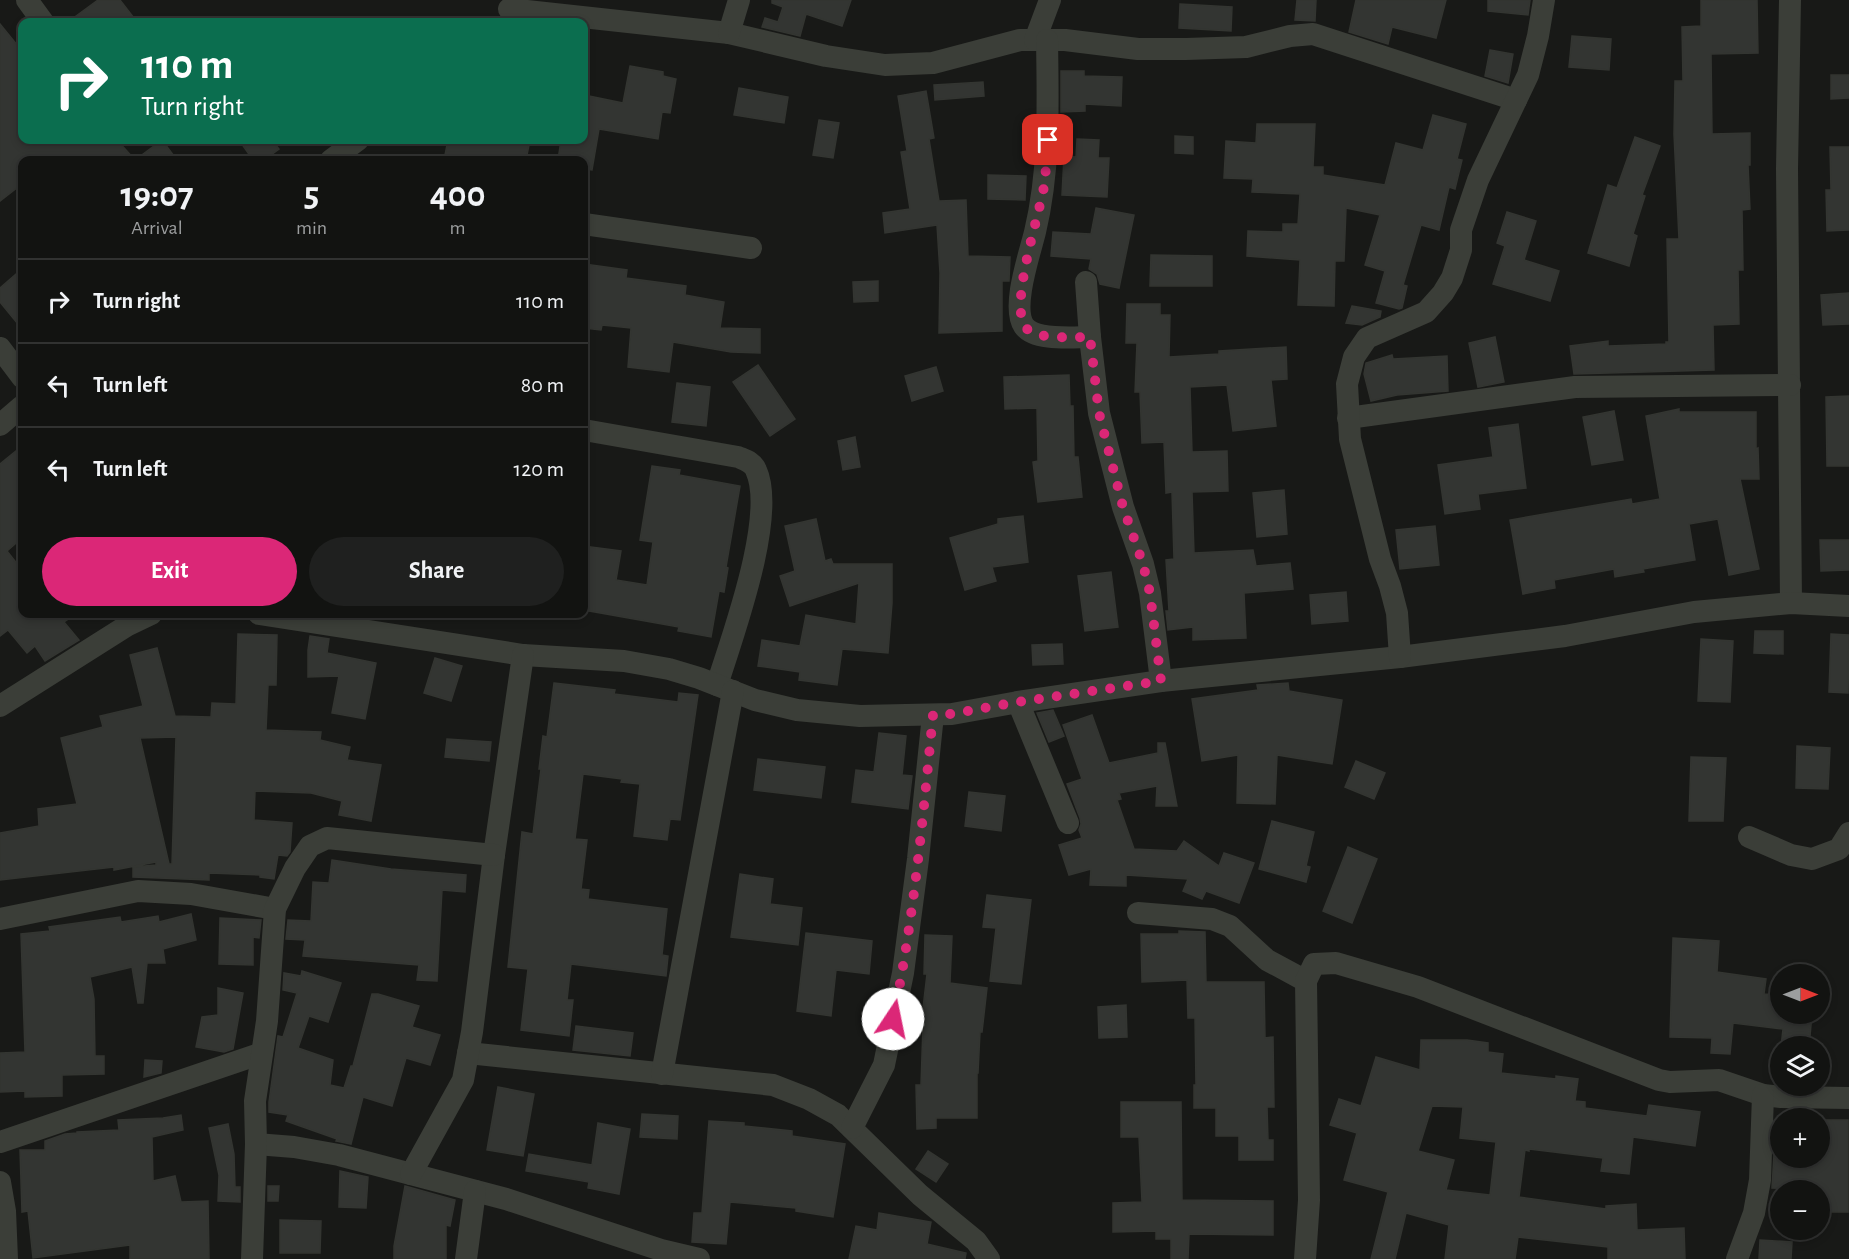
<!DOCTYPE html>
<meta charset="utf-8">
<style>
body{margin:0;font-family:"Alegreya Sans",sans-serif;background:#1f201f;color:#f1f3f6;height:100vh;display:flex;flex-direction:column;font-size:22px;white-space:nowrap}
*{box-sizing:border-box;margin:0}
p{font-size:20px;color:#9c9e9f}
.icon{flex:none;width:33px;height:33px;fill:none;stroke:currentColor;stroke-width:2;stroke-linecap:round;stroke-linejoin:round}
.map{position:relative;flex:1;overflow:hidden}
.side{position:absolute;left:18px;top:156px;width:570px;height:462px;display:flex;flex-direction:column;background:#121311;border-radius:12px;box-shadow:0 3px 9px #0003,0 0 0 2px #313231}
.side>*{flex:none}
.top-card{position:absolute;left:18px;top:18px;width:570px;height:126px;border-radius:12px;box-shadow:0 3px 9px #0003,0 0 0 2px #313231;background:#0b6e4f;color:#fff;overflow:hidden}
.needle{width:39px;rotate:90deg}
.buttons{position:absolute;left:1770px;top:964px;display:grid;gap:12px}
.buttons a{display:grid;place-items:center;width:60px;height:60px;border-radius:50%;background:#121311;box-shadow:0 3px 9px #0003,0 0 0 2px #313231;font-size:30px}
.pin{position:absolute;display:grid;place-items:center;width:51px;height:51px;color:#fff;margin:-26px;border-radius:12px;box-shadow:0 3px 9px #0006}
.me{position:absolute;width:66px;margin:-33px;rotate:11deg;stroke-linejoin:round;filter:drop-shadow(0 0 4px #0008)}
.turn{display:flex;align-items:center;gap:21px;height:126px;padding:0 24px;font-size:27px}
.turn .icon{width:78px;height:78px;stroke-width:2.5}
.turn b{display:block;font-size:42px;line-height:51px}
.eta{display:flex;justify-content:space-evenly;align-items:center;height:102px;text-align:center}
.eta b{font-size:36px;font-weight:700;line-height:42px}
.primary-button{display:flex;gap:12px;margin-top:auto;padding:12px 24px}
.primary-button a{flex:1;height:69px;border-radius:36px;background:#db2777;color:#fff;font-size:24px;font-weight:700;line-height:69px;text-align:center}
.primary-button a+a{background:#1f201f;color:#f1f3f6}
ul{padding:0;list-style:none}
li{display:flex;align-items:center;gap:18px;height:84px;padding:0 24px;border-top:2px solid #313231}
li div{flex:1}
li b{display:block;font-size:22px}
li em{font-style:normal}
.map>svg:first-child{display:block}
</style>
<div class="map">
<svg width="1849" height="1259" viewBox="0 0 1849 1259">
<rect width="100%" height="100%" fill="#181917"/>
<!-- building -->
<g fill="#333532" stroke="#333531" stroke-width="1.5" fill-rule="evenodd">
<path d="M98 0H120L137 22H68Z"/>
<path d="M772 0H851L842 26 806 14 800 36 762 27 765 18 778 22 783 7 772 3Z"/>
<path d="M1297 0H1316L1315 21 1295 20Z"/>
<path d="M1356 0H1446L1436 38 1392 27 1388 44 1349 32Z"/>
<path d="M1488 0H1530L1528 15 1488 11Z"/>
<path d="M1701 0H1757L1758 53 1711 54 1712 134 1750 133V165H1748L1750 209 1742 210 1743 270H1738L1739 324 1713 325 1714 370 1574 374 1570 346 1608 341V346L1666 344V342H1669L1667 239H1679L1674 134 1675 81H1683L1682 27 1701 26Z"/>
<path d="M1180 4 1232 7 1231 31 1179 28Z"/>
<path d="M0 24 22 51V140H117L135 160 162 140 177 160H22V184L0 201Z"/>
<path d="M1572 36 1611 39 1609 70 1569 67Z"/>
<path d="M1490 50 1513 54 1508 83 1485 76Z"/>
<path d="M630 66 663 72V76L676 79 670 113 662 112 658 139 599 129 592 170 584 169V160H558L561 140H584V95L623 103Z"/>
<path d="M1061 71H1084V76L1122 77 1121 106 1085 104V111L1061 112Z"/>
<path d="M1831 75H1849V98L1831 99Z"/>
<path d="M983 82 984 96 935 100 934 85Z"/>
<path d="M739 88 788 97 784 123 734 115Z"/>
<path d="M926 91 934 138 929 139 939 201 966 200 968 256 1010 257 1009 281H1002V331L939 333 940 273 937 225 885 233 883 213 910 209 901 152 907 151 898 96Z"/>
<path d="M1433 115 1466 124 1457 159 1462 160 1455 189 1449 187 1439 230 1421 225 1403 285 1407 286 1402 308 1399 309 1376 303 1385 271 1365 265 1380 215 1346 208 1344 261H1335L1334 306 1298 305 1300 260 1247 256 1248 231 1283 232V224H1298L1300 194 1252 192 1253 179 1224 178 1226 141 1256 143 1257 124H1315L1313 167H1323V175L1385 185 1396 143 1423 150Z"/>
<path d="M819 120 839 123 833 158 813 155Z"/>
<path d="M1175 136 1193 137V154L1175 153Z"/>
<path d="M1635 137 1660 146 1642 195 1645 196 1633 234 1637 236 1629 266 1588 253 1608 185 1617 188Z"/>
<path d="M1077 139 1099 140 1098 158H1109L1107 197 1062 195 1064 156 1076 157Z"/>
<path d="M239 140H272L279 149 264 160H253Z"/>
<path d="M448 140H530L526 160H444Z"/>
<path d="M1830 147H1849V230L1827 231 1826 190H1831Z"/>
<path d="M988 175 1026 176 1025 200 988 199Z"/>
<path d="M1096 208 1134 215 1119 288 1100 284 1097 274 1089 269 1091 259 1051 256 1053 232 1091 234Z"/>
<path d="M1507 212 1536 221 1524 260 1559 271 1550 301 1493 284 1505 246 1497 243Z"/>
<path d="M1151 255 1212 256V286H1150Z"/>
<path d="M584 264 627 270 626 278 686 286 685 295 724 302 720 328 760 329V353L731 352 673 342 669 372 628 367 631 328 602 325 601 330 584 328Z"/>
<path d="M22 269V329L0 302V288Z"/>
<path d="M878 281V301L854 302 853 282Z"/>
<path d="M1849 293V324L1823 325 1821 295Z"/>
<path d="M1127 304H1160V315H1170L1169 357 1219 354V351L1286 347 1287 379 1271 380 1276 426 1233 431 1227 385 1190 387 1192 452 1227 451 1228 491 1192 492 1194 553 1253 550 1256 566 1290 563 1293 589 1244 593 1246 638 1193 640V627L1168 630 1166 611H1169L1166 560 1174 559 1172 492 1166 493 1164 442 1142 443 1140 392H1135L1137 343H1126Z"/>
<path d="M1352 306 1381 311 1380 317 1362 325 1346 323Z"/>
<path d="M1495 337 1504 382 1478 387 1469 343Z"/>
<path d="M1392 355 1393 359 1447 356 1448 391 1397 395 1371 401 1364 374 1366 363Z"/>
<path d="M758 365 795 419 770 436 733 382Z"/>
<path d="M936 367 943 391 912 401 905 376Z"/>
<path d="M1069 375 1070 406H1073L1074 457H1078L1082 497 1038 502 1033 462 1038 461 1037 408 1005 409 1004 377Z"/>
<path d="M677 383 710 387 706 426 672 422Z"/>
<path d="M1849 396V466H1827L1826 397Z"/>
<path d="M1679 409V412H1756V449L1758 448 1759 479H1740L1759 569 1729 575 1718 519 1689 524 1695 560 1643 569 1644 572 1615 577 1614 569 1554 580 1555 588 1523 594 1510 520 1631 499 1632 504 1660 499 1646 416Z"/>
<path d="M1614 411 1623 460 1592 465 1583 417Z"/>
<path d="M1518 424 1526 488 1478 494 1480 509 1445 514 1438 465 1493 457 1489 428Z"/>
<path d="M855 437 860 467 843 470 838 441Z"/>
<path d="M22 446V538L7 551 22 570V614H76L64 622 79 640 45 661 35 646 27 653 8 630 0 636V464Z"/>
<path d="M652 466 680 470 679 475 740 486 726 567 728 568 724 592 719 591 711 637 678 631 679 627 584 610V546L621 551 616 580 647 585 653 542 640 540Z"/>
<path d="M1284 490 1287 534 1257 537 1253 493Z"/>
<path d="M1023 516 1028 562 992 567 996 581 965 590 950 538 998 524V519Z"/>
<path d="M816 519 825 561 831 559 833 564H892V603L888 653 842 649 837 685 799 680 800 672 758 666 762 640 800 646 806 615 856 624 859 583 790 606 780 576 795 571 785 526Z"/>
<path d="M1435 526 1439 565 1400 569 1396 530Z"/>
<path d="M1820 540H1849V570L1821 571Z"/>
<path d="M1111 572 1118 627 1085 631 1078 576Z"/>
<path d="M1346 592 1348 621 1312 624 1310 595Z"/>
<path d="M1755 631H1783V654L1754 653Z"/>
<path d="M238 634 277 635 276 685H268L266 730 321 732 320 740 350 747 347 760 381 765 371 821 339 815 342 801 311 793 255 791 254 820 292 823 290 852 287 856 278 855 274 879 260 877V875L209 873V880L133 877V867L156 865V862L114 870V867L0 880V833L39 826 38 809 77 804 61 738 103 727 100 716 143 706 130 655 157 648 175 716 211 717 212 703 236 704ZM176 737 172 864H169L140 738Z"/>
<path d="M1831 634 1849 635 1848 693 1829 692Z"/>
<path d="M310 636 329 639 327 653 376 663 365 719 332 713 339 676 308 677V650Z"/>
<path d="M1701 639 1733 641 1730 702 1698 701Z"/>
<path d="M1062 644 1063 664 1033 665 1032 645Z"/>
<path d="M435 658 462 666 451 701 424 693Z"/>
<path d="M554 683 615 690 614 694 678 702 679 693 698 695 680 820 670 819 667 840 634 836 640 784 621 782 622 779 583 774 575 839 587 840 581 889 589 890 588 899 667 909 662 955 668 956 666 976 571 964 567 1000H573L569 1036 521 1030 528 969 508 967 522 832 533 834 541 769H539L543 736 547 737Z"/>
<path d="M1288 683 1289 691 1342 700 1332 764 1277 755 1275 804 1237 803 1238 755 1202 761 1192 699 1258 690 1257 685Z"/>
<path d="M1053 710 1064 736 1049 742 1037 713Z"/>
<path d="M1092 715 1109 763 1158 753V743H1165L1177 806H1156L1157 786 1119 793 1121 799 1117 800 1134 849 1177 851 1184 841 1219 866 1224 853 1254 863 1239 903 1206 891 1202 899 1183 891 1188 879 1126 875V886L1090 885 1091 869 1069 875 1059 845 1082 838 1079 830 1081 824 1080 818 1067 784 1082 779 1063 725Z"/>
<path d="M879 733 906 736 902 775 912 776 908 809 852 802 856 770 874 772Z"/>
<path d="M447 739 491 742 489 761 445 757Z"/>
<path d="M1797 746 1830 748 1828 789 1796 788Z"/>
<path d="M1691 757 1726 758 1723 821H1689Z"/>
<path d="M758 759 825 767 821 798 754 790Z"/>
<path d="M1356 761 1385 773 1374 799 1345 787Z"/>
<path d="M969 792 1005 796 1001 831 965 826Z"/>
<path d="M1272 821 1314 832 1306 866 1310 867 1306 882 1259 869Z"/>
<path d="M1348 847 1377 859 1352 923 1323 911Z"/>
<path d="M332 860 391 869 466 875 465 892 442 890 437 981 417 980 419 965 303 956 305 940 286 939 288 920 311 921 313 882 329 883Z"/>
<path d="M740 874 773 879 770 904 802 908 798 945 731 937Z"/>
<path d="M987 895 1031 900 1021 984 990 981 996 928 983 927Z"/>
<path d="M191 914 196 940 163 949 165 963H147L143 1003H138L132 967 90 977 94 999 95 1056H104V1074L62 1075V1096L25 1097V1091L0 1092V1053L25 1052 21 934 50 931 49 927 120 917 121 922 158 916 159 922Z"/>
<path d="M220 918 261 920 259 938 253 937V965L219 964Z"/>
<path d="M1179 931 1205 932 1206 982H1264L1265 1038 1273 1037 1274 1107H1267L1268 1140H1273V1160H1239V1136H1216V1108H1194V1085H1196L1195 1018H1188L1187 980 1142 982 1141 934H1179Z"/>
<path d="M806 933 872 941 869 974 836 970 831 1016 797 1011Z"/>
<path d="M925 935 952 936 950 983 987 988 982 1032H980L978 1073H977V1118H936V1128L917 1129 916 1085H921L923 1025H921L927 974H924Z"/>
<path d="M1673 938 1719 941 1717 972 1766 979 1764 994 1780 995V1014H1812L1809 1047H1781L1783 1029 1733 1023 1730 1054 1711 1053 1712 1038 1670 1037Z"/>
<path d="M302 971 341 983 328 1022 309 1016 298 1048 333 1060 330 1085 344 1088 351 1066H353L372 994H378L419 1006 412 1027 440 1035 430 1065 406 1058 392 1106 363 1097 351 1144 336 1141 337 1139 286 1121 288 1115 269 1112V1102L278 1036 283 1037 297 993 283 990 284 973 301 976Z"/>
<path d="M218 988 243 993 233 1049 224 1052 196 1047 202 1017 218 1015Z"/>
<path d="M1126 1005 1127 1037 1099 1038 1098 1007Z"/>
<path d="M576 1026 633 1033 630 1056 573 1050Z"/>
<path d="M1421 1040H1467L1488 1043V1052L1503 1054 1501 1073 1556 1079V1076L1578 1079 1575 1101 1585 1102V1108L1647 1116 1649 1105 1700 1112 1695 1146 1633 1137 1629 1174 1601 1171 1603 1158 1529 1149V1151L1525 1150 1519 1197 1606 1209V1206L1636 1204 1637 1230 1684 1228 1685 1259H1608V1247L1518 1237 1515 1259H1445L1449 1225 1406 1213 1395 1259H1371L1388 1192 1344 1180 1357 1133 1330 1125 1339 1099 1361 1106 1376 1057 1420 1070ZM1432 1106 1463 1107 1460 1138 1496 1142 1490 1195 1446 1190 1454 1160 1418 1151Z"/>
<path d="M145 1060 162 1061 161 1073 144 1077Z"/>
<path d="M498 1087 534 1094 523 1156 487 1150Z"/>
<path d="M1121 1102H1181L1182 1200 1273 1201V1235L1189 1234 1188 1259H1171V1239H1156V1231L1113 1232V1203L1142 1202 1139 1137H1121Z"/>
<path d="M642 1114 678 1116 677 1139 640 1137Z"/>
<path d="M181 1115 183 1130 152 1137 153 1181 175 1176 181 1202 208 1201 209 1259H130V1245L33 1258 28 1211 22 1212 20 1150H45V1141L65 1134 77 1133V1132L119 1130 118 1120 163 1118Z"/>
<path d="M1776 1120 1780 1121V1158H1820V1120H1848V1212H1820V1189L1772 1188Z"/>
<path d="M709 1121 744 1123V1126L792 1131V1136L845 1144 833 1217 796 1211V1208L730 1202 726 1244 692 1242 694 1213H702Z"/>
<path d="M598 1123 630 1129 619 1194 588 1188 589 1182 526 1171 529 1154 592 1165Z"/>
<path d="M228 1124 234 1154 235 1187H240V1202L218 1201 219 1175 209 1128Z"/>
<path d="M928 1151 948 1164 936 1182 916 1169Z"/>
<path d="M340 1171 368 1177 366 1208 339 1207Z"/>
<path d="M268 1186H279L278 1201H268Z"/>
<path d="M405 1186 455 1200 450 1226 446 1225V1259H394V1246Z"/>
<path d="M879 1213 931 1222 927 1244 966 1253 965 1259H849L856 1226 877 1230Z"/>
<path d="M280 1220 321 1221 320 1253H280Z"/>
<path d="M1760 1240 1792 1242 1791 1259H1759Z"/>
</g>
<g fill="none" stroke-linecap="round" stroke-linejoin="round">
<!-- minor -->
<g stroke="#3b3e38" stroke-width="22">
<path d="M27 0 43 22"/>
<path d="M1790 0 1787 169 1791 603"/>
<path d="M509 9 729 33 826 56 885 65 933 63 1020 40H1065L1138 49H1186L1246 47 1290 36 1313 34 1516 100"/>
<path d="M729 33 739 0"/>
<path d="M1035 40 1050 0"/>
<path d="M1047 40C1048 105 1050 169 1035 232 1030 253 1011 307 1024 326 1035 341 1072 337 1090 337"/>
<path d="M331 160 358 140"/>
<path d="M584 224 751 248"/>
<path d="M1086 282 1090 337 1099 413 1123 507 1143 564 1150 593 1161 681"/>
<path d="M0 348 22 377"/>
<path d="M1348 418 1575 387 1790 385"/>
<path d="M0 425 22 406"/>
<path d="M584 430 738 457C745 460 753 462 756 470 777 516 732 637 717 685"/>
<path d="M259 614 523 655 624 661 669 669 699 678 755 700 797 710 860 716 952 714 1018 702 1161 681 1400 657 1565 636 1694 612 1791 603 1849 606"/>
<path d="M1400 657 1397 613 1390 586 1380 559 1350 439 1347 384 1354 357 1367 338 1426 312 1443 293 1452 278 1461 250V230L1478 180 1528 75 1538 36 1544 0"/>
<path d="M1018 702 1068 823"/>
<path d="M0 706 128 625 151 614"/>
<path d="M1749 837 1791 855 1812 859 1839 849 1849 833"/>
<path d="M1138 913 1212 919 1230 926 1267 960 1306 981"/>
<path d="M0 919 138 891 191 894 275 909"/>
<path d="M468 1053 773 1085 809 1099 838 1115 920 1195 976 1241 989 1259"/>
<path d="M662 1074 733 691"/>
<path d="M852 1128 884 1065 903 973 918 859 933 715"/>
<path d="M0 1142 262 1053"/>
<path d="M256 1144 294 1147 339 1155 506 1199 661 1250 699 1259"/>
<path d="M411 1174 463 1080 472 1032 494 855 523 655"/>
<path d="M0 1182 5 1211 7 1259"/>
<path d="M252 1259 256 1144 255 1101 267 1021 275 909 295 868 310 846 327 838 494 855"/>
<path d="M466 1259 475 1191"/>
<path d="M1305 1259 1309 1200 1306 981 1314 964 1336 963 1418 987 1659 1080 1670 1082 1719 1080 1763 1095 1781 1097 1849 1098"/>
<path d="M1737 1259 1754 1213 1760 1180 1763 1095"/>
</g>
</g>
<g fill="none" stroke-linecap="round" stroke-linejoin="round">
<!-- route -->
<path stroke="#db2777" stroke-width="10" stroke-dasharray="0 18" d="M893 1019C914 919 923 816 933 715L951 714 1018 702 1161 681 1150 593 1143 564 1123 507 1099 413 1090 337C1074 337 1038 340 1027 329 1007 310 1040 214 1044 186 1046 171 1047 155 1048 140"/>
</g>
</svg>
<div class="buttons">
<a><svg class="needle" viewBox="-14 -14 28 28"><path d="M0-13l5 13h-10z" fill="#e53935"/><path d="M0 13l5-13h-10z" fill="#9c9e9f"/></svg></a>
<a><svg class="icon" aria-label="layers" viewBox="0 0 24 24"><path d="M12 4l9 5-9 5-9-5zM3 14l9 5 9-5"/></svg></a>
<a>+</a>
<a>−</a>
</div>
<div class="pin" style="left:1048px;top:140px;background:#d93025"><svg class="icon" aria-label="arrive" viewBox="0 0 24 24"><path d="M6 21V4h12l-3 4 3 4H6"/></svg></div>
<svg class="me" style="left:893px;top:1019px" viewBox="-20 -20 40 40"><circle r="19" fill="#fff"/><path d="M0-13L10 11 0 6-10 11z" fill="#db2777"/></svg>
<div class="top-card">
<div class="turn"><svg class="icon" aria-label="right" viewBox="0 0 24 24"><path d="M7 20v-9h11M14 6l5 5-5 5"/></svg><div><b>110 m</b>Turn right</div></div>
</div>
<section class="side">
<div class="eta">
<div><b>19:07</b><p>Arrival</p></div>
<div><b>5</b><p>min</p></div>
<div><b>400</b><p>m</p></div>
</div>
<ul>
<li><svg class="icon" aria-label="right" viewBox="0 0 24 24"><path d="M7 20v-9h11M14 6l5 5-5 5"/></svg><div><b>Turn right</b></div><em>110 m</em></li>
<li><svg class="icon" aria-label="left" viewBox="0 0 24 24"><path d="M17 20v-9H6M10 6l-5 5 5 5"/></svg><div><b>Turn left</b></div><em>80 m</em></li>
<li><svg class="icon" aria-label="left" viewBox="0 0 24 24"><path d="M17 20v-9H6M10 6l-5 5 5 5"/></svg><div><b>Turn left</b></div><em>120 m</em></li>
</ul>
<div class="primary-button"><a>Exit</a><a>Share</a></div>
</section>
</div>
